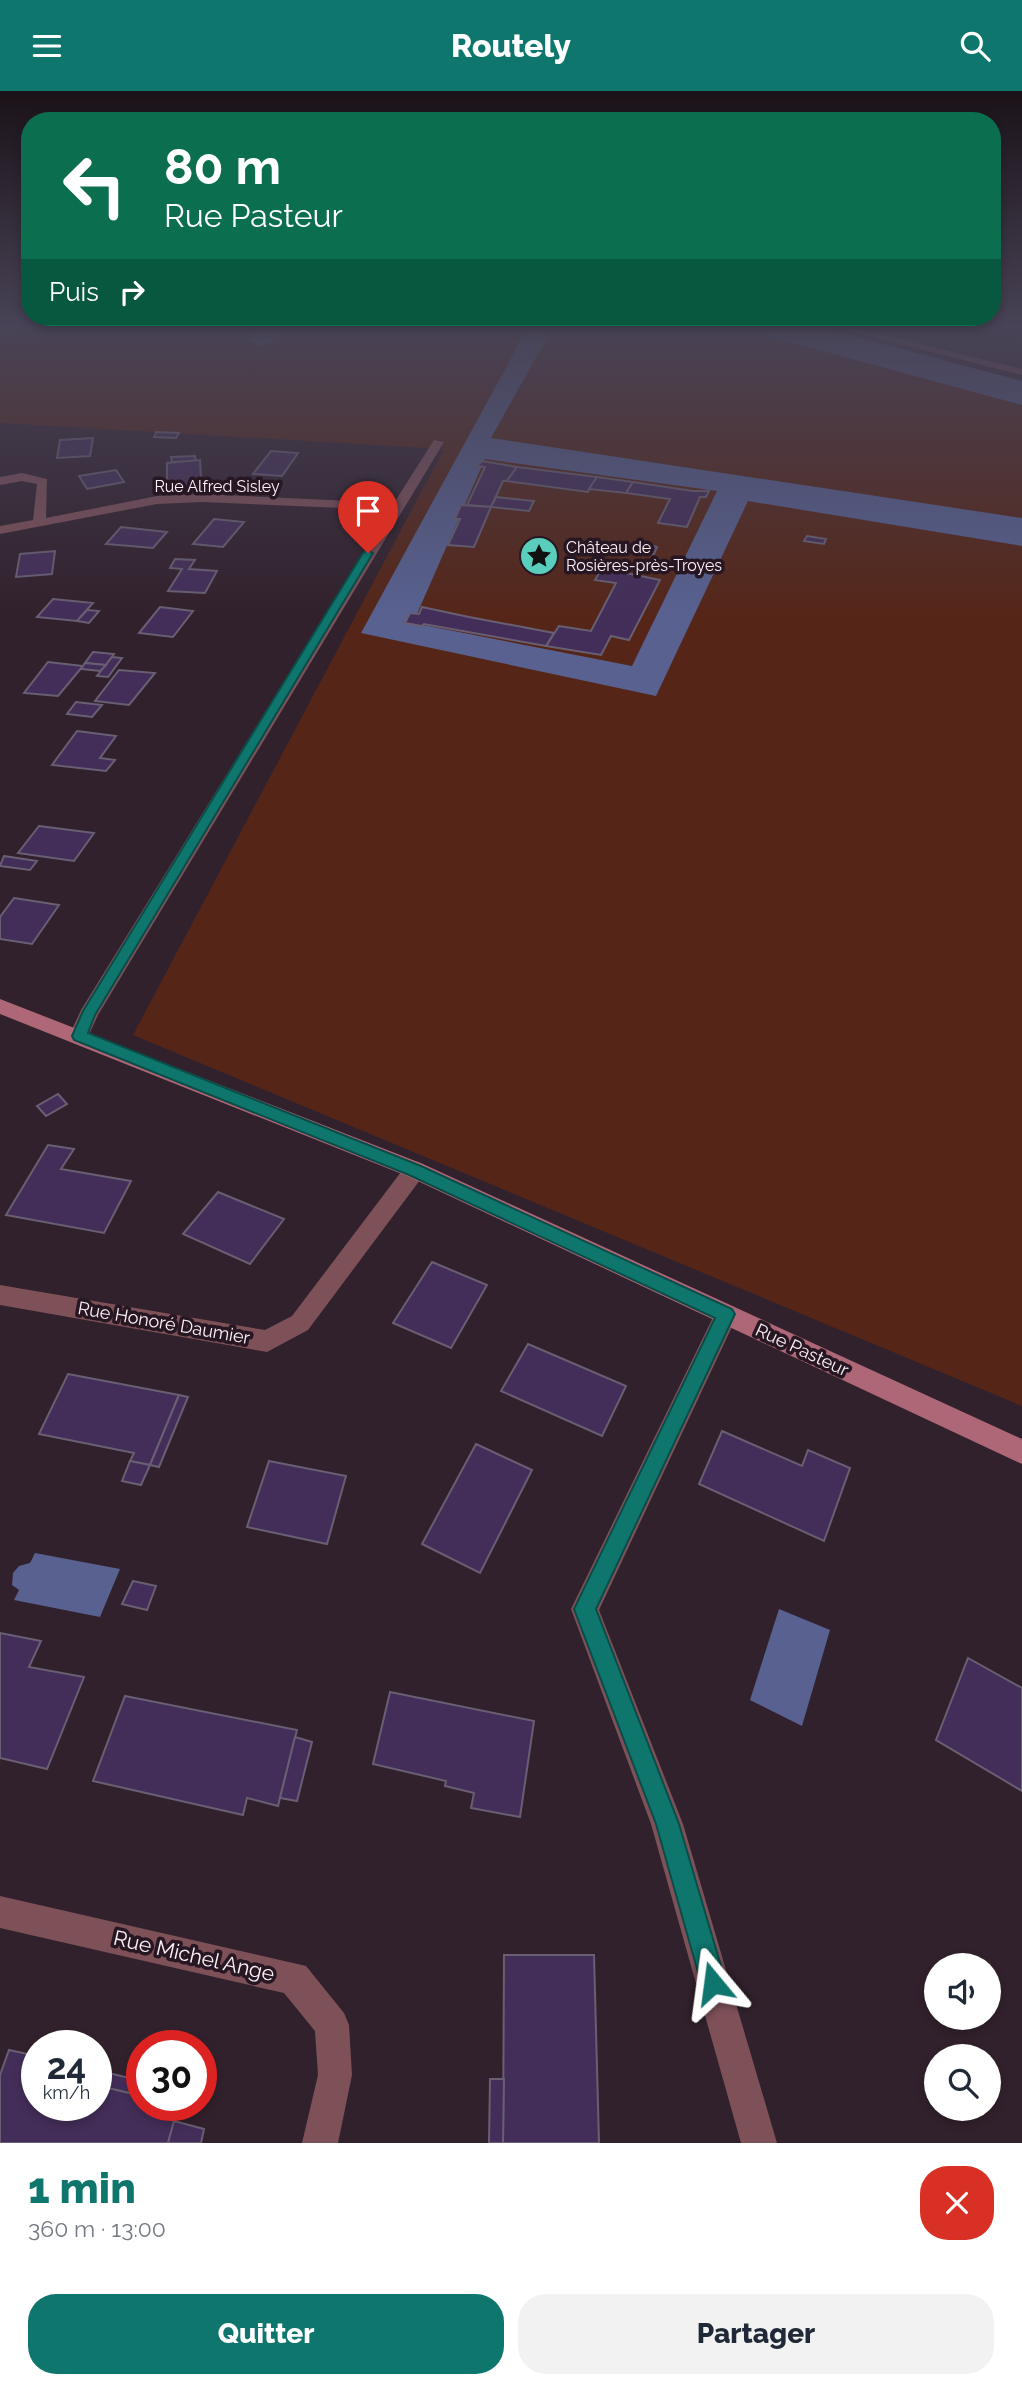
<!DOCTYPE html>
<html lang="fr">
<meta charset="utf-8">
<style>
body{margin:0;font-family:Raleway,sans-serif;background:#f2f2f3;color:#1f2937;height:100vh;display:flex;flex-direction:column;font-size:26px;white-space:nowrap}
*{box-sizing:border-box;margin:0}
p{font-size:23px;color:#747a83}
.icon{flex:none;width:38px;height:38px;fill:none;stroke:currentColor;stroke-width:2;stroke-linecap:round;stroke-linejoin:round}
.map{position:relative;height:2052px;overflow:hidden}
.panel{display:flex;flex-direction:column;background:#fff;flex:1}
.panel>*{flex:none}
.guide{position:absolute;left:21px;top:21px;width:980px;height:214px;border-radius:28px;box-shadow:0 4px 10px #0003;background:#0b6e4f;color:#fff;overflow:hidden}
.tools{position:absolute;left:924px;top:1862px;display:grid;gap:14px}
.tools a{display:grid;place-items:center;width:77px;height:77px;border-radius:50%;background:#fff;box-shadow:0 4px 10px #0003;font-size:35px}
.speed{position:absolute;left:21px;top:1939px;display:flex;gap:14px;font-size:35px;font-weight:700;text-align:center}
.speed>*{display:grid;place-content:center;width:91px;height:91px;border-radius:50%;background:#fff;box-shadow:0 4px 10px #0003;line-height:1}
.speed small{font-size:18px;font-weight:400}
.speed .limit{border:10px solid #d22;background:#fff;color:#111}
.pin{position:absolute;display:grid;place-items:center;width:60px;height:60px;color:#fff;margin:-72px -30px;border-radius:50% 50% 50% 0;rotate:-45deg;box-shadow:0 0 7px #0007}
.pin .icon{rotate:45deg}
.me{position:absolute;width:77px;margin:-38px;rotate:344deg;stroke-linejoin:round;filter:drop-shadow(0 0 5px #0008)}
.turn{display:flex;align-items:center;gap:24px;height:147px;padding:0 28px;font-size:32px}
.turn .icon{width:91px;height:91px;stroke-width:2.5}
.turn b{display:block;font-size:49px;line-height:60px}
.then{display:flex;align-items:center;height:66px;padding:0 28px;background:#0003;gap:14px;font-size:26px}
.round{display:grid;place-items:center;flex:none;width:74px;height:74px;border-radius:28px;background:#f2f2f3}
.head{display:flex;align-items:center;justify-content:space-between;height:119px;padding:0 28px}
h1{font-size:42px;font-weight:800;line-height:52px;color:#0f766e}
.action{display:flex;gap:14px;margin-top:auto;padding:14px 28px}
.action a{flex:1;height:80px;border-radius:28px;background:#0f766e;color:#fff;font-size:28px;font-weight:800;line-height:80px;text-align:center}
.action a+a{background:#f2f2f3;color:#1f2937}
header{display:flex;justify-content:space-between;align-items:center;height:91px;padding:0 28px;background:#0f766e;color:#fff;font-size:32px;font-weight:800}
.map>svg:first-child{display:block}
</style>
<header><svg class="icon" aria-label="menu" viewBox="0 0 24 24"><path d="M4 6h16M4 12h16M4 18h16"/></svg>Routely<svg class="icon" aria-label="search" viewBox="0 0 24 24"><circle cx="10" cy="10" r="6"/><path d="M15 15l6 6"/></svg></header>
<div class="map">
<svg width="1022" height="2052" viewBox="0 0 1022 2052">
<rect width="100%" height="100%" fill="#31212c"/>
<!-- green -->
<path fill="#552618" d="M0 238H803L1022 295V1315L133 944 444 358 0 332Z"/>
<!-- water -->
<g fill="#586190" fill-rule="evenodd">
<path d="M253 238H303C282 241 279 250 260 255L246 246Z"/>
<path d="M527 238H552L491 347 1022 427V455L748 410 656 605 361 542ZM485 368 717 400 632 575 413 532Z"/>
<path d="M35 1462 120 1478 100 1526 14 1509 19 1499 12 1494 13 1482 19 1475 30 1472Z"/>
<path d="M779 1518 830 1539 802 1635 750 1609Z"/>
</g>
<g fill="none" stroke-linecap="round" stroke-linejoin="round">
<!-- river -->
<path fill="#586190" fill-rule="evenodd" d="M766 238H826L1022 290V314L771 246Z"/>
</g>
<!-- building -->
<g fill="#432e59" stroke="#685f72" stroke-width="2">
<path d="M156 341 179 342 176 347 154 346Z"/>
<path d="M93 347 90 365 57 367 60 349Z"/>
<path d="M271 360 298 362 282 385 253 383Z"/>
<path d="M195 365 196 370 172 371 171 366Z"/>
<path d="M200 369 201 388H191V393L167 395V372Z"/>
<path d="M482 370 517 376 507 390H503L491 416 467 414 485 376 477 375Z"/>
<path d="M517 376 597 386 588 401 507 390Z"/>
<path d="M116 379 124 391 87 398 79 385Z"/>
<path d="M597 386 633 391 626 402 589 398Z"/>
<path d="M633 391 693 400H709L706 406H700L687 436 658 432 670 408 626 402Z"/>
<path d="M496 406 534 410 529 420 491 416Z"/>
<path d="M461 414 491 416 474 456 448 454 460 428H455Z"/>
<path d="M214 428 244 431 223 456 193 453Z"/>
<path d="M121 436 167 441 153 457 106 453Z"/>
<path d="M807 445 826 448 824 453 804 450Z"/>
<path d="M642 451 657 456 654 463 636 464 629 458 632 453Z"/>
<path d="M55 460 52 483 16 486 20 463Z"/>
<path d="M175 468 195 469 189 478 217 480 205 502 168 500 182 478 170 477Z"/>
<path d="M602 477 660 489 629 549 611 545 601 564 546 555 559 535 591 540 616 492 595 489Z"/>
<path d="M53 508 93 512 77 530 37 526Z"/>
<path d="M160 516 193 520 173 546 139 542Z"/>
<path d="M422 516 469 526 554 542 546 555 424 533 422 535 405 532 410 522 419 523Z"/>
<path d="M87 519 99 520 89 532 77 530Z"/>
<path d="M93 561 114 563 106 574 85 572Z"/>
<path d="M112 566 122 567 108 586 97 585Z"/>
<path d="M48 571 83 575 58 605 24 602Z"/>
<path d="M85 572 106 574 100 580 81 578Z"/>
<path d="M119 579 155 582 129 614 95 610Z"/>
<path d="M76 611 102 614 92 626 67 623Z"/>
<path d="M77 640 116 645 100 667 115 669 106 680 52 674Z"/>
<path d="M39 735 94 742 74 770 18 762Z"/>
<path d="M4 765 37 770 30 779 0 775Z"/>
<path d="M14 807 59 814 32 853 0 848V826Z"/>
<path d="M58 1003 67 1013 46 1025 37 1015Z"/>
<path d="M48 1054 74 1058 61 1078 131 1090 104 1142 6 1124Z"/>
<path d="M218 1101 284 1128 250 1173 183 1143Z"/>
<path d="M432 1171 487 1194 451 1257 393 1232Z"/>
<path d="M528 1253 626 1295 602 1345 501 1300Z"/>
<path d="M68 1283 179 1304 150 1374 130 1370 134 1362 39 1343Z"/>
<path d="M179 1304 188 1306 159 1376 150 1374Z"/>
<path d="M722 1340 802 1375 808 1359 850 1377 824 1450 699 1393Z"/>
<path d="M476 1353 532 1379 480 1482 422 1453Z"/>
<path d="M130 1370 150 1374 141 1394 122 1390Z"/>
<path d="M269 1370 346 1385 327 1453 247 1436Z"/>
<path d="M133 1490 156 1495 147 1519 122 1513Z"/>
<path d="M0 1542 41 1550 29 1576 84 1586 47 1678 0 1667Z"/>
<path d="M968 1567 1022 1597V1700L936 1649Z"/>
<path d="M390 1601 534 1630 520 1726 471 1717 474 1702 445 1695 446 1690 373 1673Z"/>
<path d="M125 1605 297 1639 278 1715 247 1707 243 1724 93 1690Z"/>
<path d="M295 1646 312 1651 297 1710 280 1707Z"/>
<path d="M504 1864H594L599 2052H503Z"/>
<path d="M9 1959 37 1965V2014H96V1994L142 2005V2014H179L168 2052H0V1984Z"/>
<path d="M96 1979 142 1990V2005L96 1994Z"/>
<path d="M490 1988H504L503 2052H489Z"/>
<path d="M174 2030 204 2038 201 2052H168Z"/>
</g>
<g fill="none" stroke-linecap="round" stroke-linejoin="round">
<!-- street -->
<g fill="#7e5159" fill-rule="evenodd">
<path d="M841 238H858L1022 278V284Z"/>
<path d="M434 349 444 351 98 924 86 950H72L69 945 81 919 390 419 202 411 157 413 0 443V435L33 429 37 393 22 390 0 394V386L22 382 47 388 46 427 157 405 202 403 394 412Z"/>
<path d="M415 1070 423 1073 426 1079 423 1085 308 1239 267 1261 0 1214V1194L265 1239 292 1225 407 1073Z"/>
<path d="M726 1213 734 1216 738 1223 599 1519 683 1733 777 2052H741L651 1733 571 1518 718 1216Z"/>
<path d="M0 1805 306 1875 344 1922 349 1934 352 1984 338 2052H302L318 1984 315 1940 284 1902 0 1837Z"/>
</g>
<!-- secondary -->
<path fill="#ae6776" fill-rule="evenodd" d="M0 908 423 1073 1022 1348V1373L407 1085 0 923Z"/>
</g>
<!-- sky -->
<linearGradient id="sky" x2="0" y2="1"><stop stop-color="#1b1218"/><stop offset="0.45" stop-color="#484356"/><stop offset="1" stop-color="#484356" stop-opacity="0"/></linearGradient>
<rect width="1022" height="525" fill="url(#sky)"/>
<!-- route -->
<path fill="#0f766e" stroke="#0a4d48" stroke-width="2" d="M368 459 373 462 95 924 88 942 421 1075 732 1218 735 1223 596 1518 679 1733 726 1892 722 1901 713 1905 704 1901 701 1892 656 1733 574 1518 715 1227 409 1084 74 949 72 945 83 920 363 462Z"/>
<!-- icons -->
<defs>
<symbol id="sight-disc" viewBox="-11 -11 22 22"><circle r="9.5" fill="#5acebd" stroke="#271723"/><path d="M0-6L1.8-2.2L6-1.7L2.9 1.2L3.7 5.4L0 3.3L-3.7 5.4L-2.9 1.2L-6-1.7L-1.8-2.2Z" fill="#111"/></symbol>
</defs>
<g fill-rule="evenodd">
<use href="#sight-disc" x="517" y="443" width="44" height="44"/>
</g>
<g text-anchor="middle" stroke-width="7" stroke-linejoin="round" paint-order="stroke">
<!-- far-street labels -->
<g font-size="16" fill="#fcf1f9" stroke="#271723">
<text x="217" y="401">Rue Alfred Sisley</text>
</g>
<!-- far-poi labels -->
<g font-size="16" fill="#fcf1f9" stroke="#271723" text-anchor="start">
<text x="566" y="462">Château de<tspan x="566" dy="18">Rosières-près-Troyes</tspan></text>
</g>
<!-- street labels -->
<g font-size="18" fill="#fcf1f9" stroke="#271723">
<text transform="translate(164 1232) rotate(10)" y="6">Rue Honoré Daumier</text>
<text transform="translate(802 1259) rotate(25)" y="6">Rue Pasteur</text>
</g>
<!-- near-street labels -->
<g font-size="21" fill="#fcf1f9" stroke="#271723">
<text transform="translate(194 1865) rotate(13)" y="7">Rue Michel Ange</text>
</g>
</g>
</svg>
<div class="tools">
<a><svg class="icon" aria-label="sound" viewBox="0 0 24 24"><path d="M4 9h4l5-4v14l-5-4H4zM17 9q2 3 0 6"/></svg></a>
<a><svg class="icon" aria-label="search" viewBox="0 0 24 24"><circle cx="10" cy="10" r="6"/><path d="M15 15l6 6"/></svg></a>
</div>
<div class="speed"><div>24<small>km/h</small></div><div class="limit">30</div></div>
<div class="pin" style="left:368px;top:462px;background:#d93025"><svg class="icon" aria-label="arrive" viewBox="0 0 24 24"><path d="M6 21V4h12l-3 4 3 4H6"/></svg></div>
<svg class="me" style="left:713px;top:1892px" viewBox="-20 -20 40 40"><path d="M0-17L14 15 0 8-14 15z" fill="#0f766e" stroke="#fff" stroke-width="4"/></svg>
<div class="guide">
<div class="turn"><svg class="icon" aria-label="left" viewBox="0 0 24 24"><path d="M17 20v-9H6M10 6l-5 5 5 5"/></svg><div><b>80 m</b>Rue Pasteur</div></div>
<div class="then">Puis<svg class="icon" aria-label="right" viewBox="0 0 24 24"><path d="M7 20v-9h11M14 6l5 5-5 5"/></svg></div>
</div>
</div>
<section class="panel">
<div class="head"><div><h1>1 min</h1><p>360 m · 13:00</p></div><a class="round" style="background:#d93025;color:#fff"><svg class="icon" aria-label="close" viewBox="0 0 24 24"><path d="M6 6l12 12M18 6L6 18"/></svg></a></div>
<div class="action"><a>Quitter</a><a>Partager</a></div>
</section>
